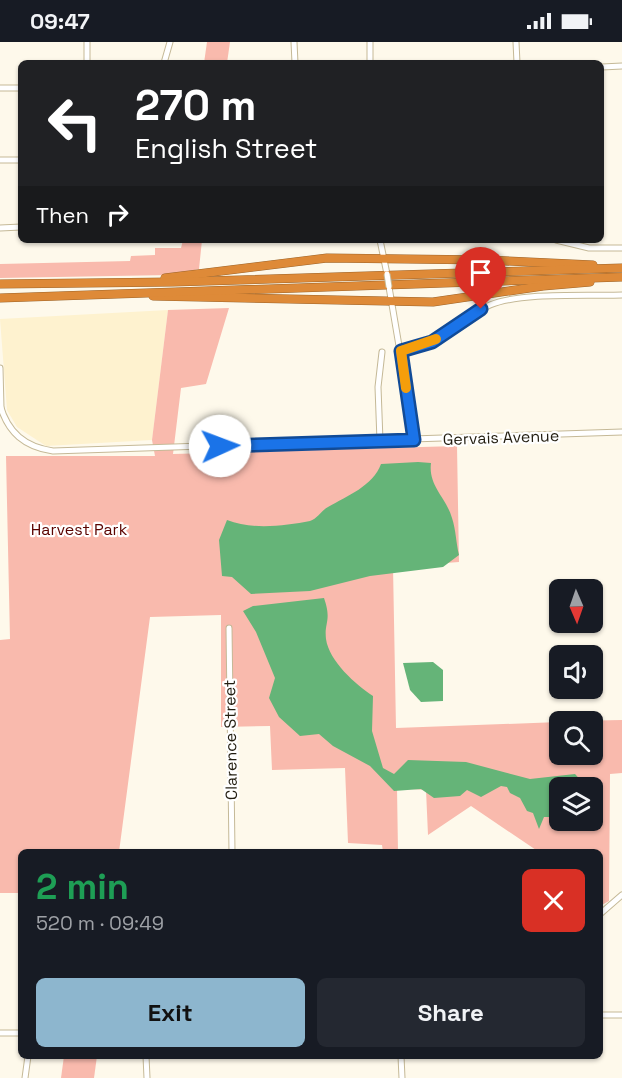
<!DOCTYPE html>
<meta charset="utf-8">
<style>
body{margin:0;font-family:"Space Grotesk",sans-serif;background:#242831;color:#f1f3f6;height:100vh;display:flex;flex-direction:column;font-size:22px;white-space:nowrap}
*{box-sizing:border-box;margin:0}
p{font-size:20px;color:#9ea1a6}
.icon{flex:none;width:33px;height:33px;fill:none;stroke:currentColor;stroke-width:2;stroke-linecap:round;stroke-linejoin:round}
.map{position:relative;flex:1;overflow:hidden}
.panel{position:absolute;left:18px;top:807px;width:585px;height:210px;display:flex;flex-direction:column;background:#171b24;border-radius:9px;box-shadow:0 2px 4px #0004}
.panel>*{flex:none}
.banner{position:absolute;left:18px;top:18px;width:586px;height:183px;border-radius:9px;box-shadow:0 2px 4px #0004;background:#202124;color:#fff;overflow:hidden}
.needle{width:39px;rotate:178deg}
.controls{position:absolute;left:549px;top:537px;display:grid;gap:12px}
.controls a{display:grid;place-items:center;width:54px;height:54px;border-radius:9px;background:#171b24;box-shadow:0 2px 4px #0004;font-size:30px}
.pin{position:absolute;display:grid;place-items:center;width:51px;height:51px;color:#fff;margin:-62px -26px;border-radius:50% 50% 50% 0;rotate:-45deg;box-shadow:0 0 6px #0007}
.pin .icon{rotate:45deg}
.me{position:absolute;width:66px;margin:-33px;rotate:88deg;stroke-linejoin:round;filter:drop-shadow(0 0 4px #0008)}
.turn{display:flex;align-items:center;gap:21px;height:126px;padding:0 18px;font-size:27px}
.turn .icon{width:78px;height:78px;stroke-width:2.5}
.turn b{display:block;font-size:42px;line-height:51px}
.then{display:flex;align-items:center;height:57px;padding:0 18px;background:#0003;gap:12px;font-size:22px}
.round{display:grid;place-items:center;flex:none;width:63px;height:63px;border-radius:9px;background:#242831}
.summary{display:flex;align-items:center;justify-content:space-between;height:102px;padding:0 18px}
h1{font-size:36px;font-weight:700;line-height:45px;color:#1e9e55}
.action{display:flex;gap:12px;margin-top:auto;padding:12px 18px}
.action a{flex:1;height:69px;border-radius:9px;background:#8db6ce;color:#111;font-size:24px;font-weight:700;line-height:69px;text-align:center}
.action a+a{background:#242831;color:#f1f3f6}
.status{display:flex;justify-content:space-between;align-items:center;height:42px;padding:0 30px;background:#171b24;direction:ltr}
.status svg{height:16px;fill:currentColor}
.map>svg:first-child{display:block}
</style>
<div class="status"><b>09:47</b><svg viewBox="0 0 49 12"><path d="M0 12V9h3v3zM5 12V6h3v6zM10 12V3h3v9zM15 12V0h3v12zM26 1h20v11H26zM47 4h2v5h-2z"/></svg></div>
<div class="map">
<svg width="622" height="1036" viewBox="0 0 622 1036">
<rect width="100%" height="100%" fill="#fef9eb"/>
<!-- built -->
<path fill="#fef2cf" d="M168 268 152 398 46 404 17 385 7 368 0 277Z"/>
<!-- green -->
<g fill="#f9baad" fill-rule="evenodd">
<path d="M207 0H230L227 21H204Z"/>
<path d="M183 198H202L199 227 170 233 0 236V222L130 219 131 214 155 213V206H181Z"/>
<path d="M229 266 206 342 181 346 173 412 457 404 459 520 393 525 396 686 559 680 560 712H592V680L570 679 622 678V731L610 732 609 859 600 864V810H539L471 764 428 793 426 748 397 746 398 810H383L382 803 348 801 345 726 272 728 270 684 221 685V573L150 575 119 810H21V851H0V598L10 597 6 414H155L152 398 168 268ZM560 746H592V778H560Z"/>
<path d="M64 1014H97L94 1036H61Z"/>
</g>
<!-- water -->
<g fill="#65b478">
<path d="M418 420 431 421C428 444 446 455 452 476 456 488 456 501 459 513L443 525 370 534 310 549 251 552 232 535 222 534 219 498 227 478C251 488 285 484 310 479 317 477 322 468 328 465 347 454 373 444 381 422Z"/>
<path d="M324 556C332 579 324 580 326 597 329 619 356 643 373 654L372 689 383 726 394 732 408 718 466 720 530 737 575 732 587 745 560 746C560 761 562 775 553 787L549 775H544L539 787 533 771 527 769 520 756 510 751 507 745 501 744 481 755 467 748 460 754 434 756 421 747 394 749 370 724 333 704 319 692 300 694 279 675 269 656 275 636 256 590 243 569 253 564Z"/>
<path d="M433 620 443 628V659L421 660 410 648 403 621Z"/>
</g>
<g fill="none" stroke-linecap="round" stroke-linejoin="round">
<defs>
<g id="minor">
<path d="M87 0V21"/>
<path d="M294 0 295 21"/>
<path d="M370 0V21"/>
<path d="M516 0 517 21"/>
<path d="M164 21 170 0"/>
<path d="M602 25 622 24"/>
<path d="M0 46H21"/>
<path d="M0 118H21"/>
<path d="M0 186 21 185"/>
<path d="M380 198 387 232"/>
<path d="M556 198 589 206H622"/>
<path d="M389 245 415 398"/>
<path d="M401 309C437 303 458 277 490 263 521 250 586 254 622 253"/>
<path d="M0 326 1 366"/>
<path d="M0 363C8 391 25 405 53 409L622 390"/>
<path d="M380 399 378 345 382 310"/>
<path d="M229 586 232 810"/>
<path d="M600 872 622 853"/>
<path d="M600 973H622"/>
<path d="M0 991H21"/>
<path d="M146 1014 147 1036"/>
<path d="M401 1014 402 1036"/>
<path d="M25 1036 28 1014"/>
</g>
<g id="highway">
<path d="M165 236 327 216 486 218 593 223"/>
<path d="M0 242 173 240 622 226"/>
<path d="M153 254 433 260 543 244 590 240"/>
<path d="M0 256 622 235"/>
</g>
</defs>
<!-- minor casing -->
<use href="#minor" stroke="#c5b997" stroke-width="7"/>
<!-- highway casing -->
<use href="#highway" stroke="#9c642a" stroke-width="9"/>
<!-- minor -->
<use href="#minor" stroke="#fff" stroke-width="5"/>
<!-- highway -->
<use href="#highway" stroke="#de8a38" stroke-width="8"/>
<defs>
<path id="minor-bridge" d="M387 232 389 245"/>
</defs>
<!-- minor-bridge casing -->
<use href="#minor-bridge" stroke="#c5b997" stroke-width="7" stroke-linecap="butt"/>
<!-- minor-bridge -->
<use href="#minor-bridge" stroke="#fff" stroke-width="5"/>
</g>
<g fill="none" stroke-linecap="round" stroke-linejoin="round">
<defs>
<path id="route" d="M220 404 414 398 401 309 432 300 481 267"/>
</defs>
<!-- route casing -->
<use href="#route" stroke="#114b97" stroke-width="15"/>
<!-- route -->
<use href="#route" stroke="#1a73e8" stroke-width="10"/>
<!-- slow -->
<path stroke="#f59e0b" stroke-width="10" d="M406 346 401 309 436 297"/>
</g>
<g text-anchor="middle" stroke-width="4.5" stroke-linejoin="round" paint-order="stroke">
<!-- street labels -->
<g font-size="16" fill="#221d10" stroke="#fff">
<text transform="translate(501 395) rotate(-2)" y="6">Gervais Avenue</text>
<text transform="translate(230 698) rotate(-91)" y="6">Clarence Street</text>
</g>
<!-- park labels -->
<g font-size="16" fill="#5b0400" stroke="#fff">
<text x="79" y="493">Harvest Park</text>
</g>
</g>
</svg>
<div class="controls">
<a><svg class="needle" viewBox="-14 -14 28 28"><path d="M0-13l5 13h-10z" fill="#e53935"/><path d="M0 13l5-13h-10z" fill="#9ea1a6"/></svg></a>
<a><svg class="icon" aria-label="sound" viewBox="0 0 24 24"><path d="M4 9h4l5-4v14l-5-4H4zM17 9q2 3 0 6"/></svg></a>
<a><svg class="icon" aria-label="search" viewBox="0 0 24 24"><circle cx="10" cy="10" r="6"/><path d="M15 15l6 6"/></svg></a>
<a><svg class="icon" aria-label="layers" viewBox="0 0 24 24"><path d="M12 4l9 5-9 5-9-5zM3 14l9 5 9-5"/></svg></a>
</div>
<div class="pin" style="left:481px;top:267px;background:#d93025"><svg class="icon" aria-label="arrive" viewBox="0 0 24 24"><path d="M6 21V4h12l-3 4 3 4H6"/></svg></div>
<svg class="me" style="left:220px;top:404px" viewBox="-20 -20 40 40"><circle r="19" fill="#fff"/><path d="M0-13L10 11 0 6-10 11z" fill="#1a73e8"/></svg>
<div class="banner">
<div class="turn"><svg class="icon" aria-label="left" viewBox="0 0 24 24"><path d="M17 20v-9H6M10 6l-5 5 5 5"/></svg><div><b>270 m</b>English Street</div></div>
<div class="then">Then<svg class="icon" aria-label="right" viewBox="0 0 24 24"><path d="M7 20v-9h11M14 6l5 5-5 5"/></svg></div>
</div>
<section class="panel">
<div class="summary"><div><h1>2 min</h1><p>520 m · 09:49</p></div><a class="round" style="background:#d93025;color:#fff"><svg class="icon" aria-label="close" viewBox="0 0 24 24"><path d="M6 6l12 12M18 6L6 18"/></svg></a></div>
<div class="action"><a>Exit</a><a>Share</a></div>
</section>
</div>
